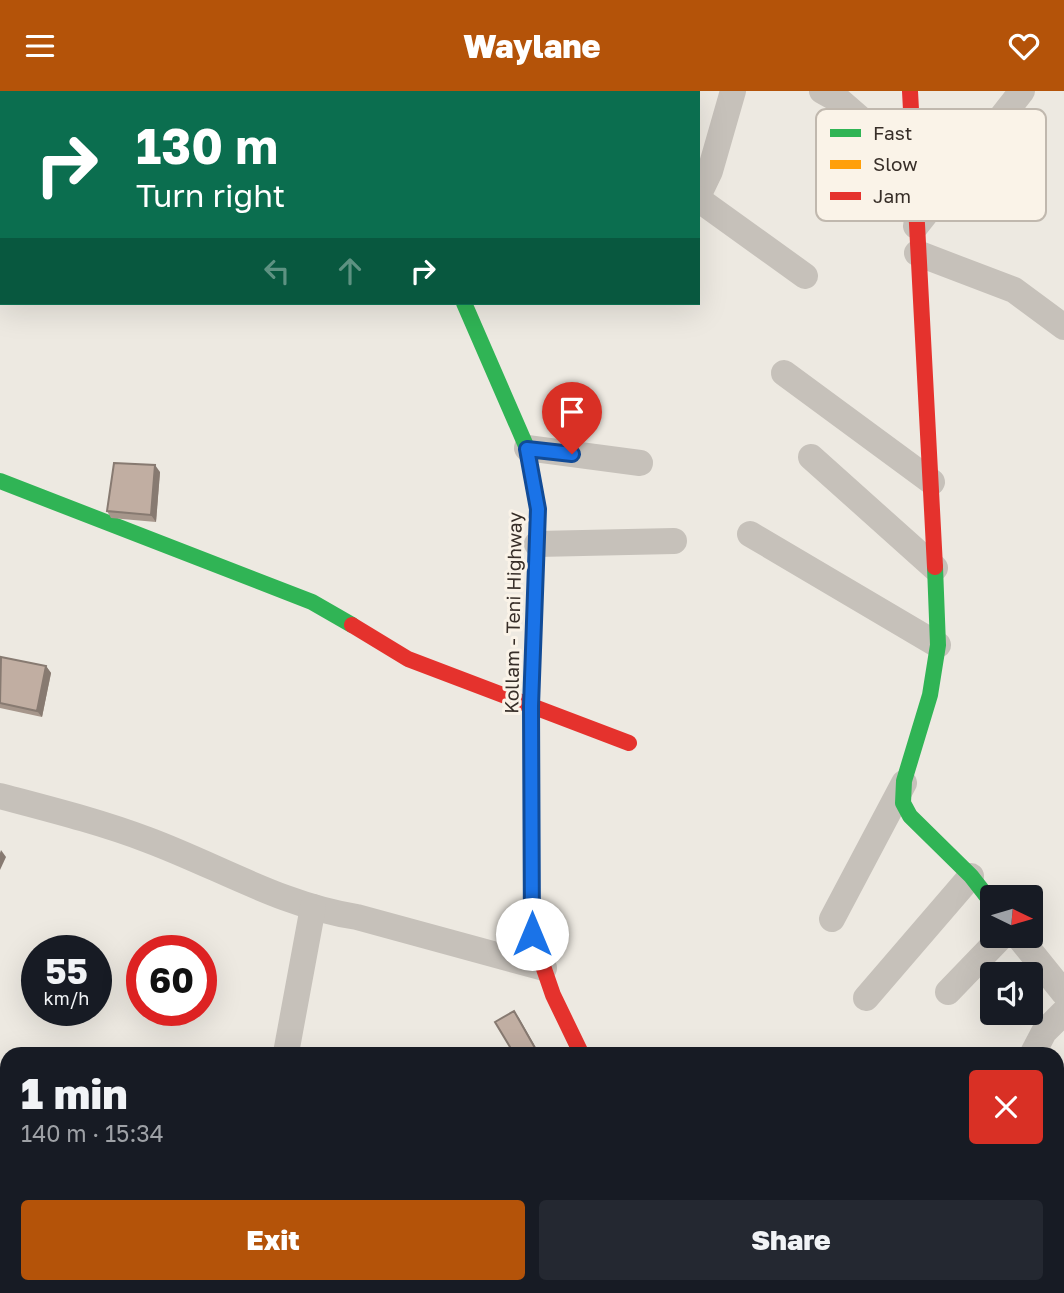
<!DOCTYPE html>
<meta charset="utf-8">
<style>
body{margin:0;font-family:"Golos Text",sans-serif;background:#242831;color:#f1f3f6;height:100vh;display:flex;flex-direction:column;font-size:26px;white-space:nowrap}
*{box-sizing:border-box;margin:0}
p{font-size:23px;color:#9ea1a6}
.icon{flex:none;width:38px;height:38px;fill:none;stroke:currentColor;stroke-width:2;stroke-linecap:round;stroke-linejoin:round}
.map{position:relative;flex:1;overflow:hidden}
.details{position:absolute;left:0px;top:956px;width:1064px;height:247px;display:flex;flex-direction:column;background:#171b24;border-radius:21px 21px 0 0;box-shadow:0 7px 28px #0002}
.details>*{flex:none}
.top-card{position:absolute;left:0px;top:0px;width:700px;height:214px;box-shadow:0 7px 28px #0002;background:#0b6e4f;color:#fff;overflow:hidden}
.needle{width:46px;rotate:95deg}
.controls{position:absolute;left:980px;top:794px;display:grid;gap:14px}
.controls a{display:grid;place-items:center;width:63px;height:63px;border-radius:7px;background:#171b24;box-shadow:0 7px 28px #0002;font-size:35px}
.speed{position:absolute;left:21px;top:844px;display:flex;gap:14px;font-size:35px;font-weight:700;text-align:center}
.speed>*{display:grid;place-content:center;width:91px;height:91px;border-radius:50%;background:#171b24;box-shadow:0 7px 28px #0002;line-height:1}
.speed small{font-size:18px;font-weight:400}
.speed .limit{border:10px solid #d22;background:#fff;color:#111}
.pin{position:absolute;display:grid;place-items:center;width:60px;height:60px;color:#fff;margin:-72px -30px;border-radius:50% 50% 50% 0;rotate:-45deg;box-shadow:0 0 7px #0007}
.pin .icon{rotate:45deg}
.me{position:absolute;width:77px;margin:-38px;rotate:0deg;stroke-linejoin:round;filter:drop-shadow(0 0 5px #0008)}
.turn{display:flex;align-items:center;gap:24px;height:147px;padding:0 21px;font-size:32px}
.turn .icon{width:91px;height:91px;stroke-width:2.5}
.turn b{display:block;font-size:49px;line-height:60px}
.lanes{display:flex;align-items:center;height:66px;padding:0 21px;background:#0003;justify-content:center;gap:35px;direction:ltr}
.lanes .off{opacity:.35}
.round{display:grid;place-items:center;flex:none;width:74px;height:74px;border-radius:7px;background:#242831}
.headline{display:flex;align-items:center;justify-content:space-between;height:119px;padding:0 21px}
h1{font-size:42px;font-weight:800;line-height:52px}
.cta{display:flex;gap:14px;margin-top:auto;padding:14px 21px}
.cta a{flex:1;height:80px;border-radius:7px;background:#b45309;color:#fff;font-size:28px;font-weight:800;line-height:80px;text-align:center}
.cta a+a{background:#242831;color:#f1f3f6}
header{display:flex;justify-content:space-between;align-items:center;height:91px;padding:0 21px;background:#b45309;color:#fff;font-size:32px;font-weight:800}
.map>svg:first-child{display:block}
</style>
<header><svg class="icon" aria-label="menu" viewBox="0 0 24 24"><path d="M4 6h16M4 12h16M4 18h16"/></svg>Waylane<svg class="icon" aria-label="heart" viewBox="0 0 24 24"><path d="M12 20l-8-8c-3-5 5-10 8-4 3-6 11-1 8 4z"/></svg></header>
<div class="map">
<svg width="1064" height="1202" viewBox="0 0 1064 1202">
<rect width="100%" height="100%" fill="#ede9e1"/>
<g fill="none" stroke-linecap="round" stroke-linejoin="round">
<!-- street -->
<g stroke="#c6c1ba" stroke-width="26">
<path d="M822 0 840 10 863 30 884 58 914 75"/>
<path d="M495 2V0"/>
<path d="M698 105 710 80 733 0"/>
<path d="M698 108 805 185"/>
<path d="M916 135 1022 0"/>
<path d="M917 162 1014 199 1064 236"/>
<path d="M784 282 932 391"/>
<path d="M527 357 640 372"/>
<path d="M811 366 935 477"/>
<path d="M750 443 938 554"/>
<path d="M537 453 674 450"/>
<path d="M0 705C49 718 101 731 148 749 218 775 283 815 357 826L544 877"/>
<path d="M832 828 904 692"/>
<path d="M1018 845 1064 902"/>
<path d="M948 901 1002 845"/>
<path d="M866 907 971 785"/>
<path d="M286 962 313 816"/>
<path d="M1033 962 1044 941 1064 921"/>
<path d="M0 1032 7 1034"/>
<path d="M90 1202 94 1195"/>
<path d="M265 1202V1195"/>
<path d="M920 1202 923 1195"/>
</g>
<!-- fast -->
<g stroke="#30b455" stroke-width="16">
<path d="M464 212 527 357 538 419 531 615V694"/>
<path d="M0 390 312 511 352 534"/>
<path d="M935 476 938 554 930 604 904 690 903 712 910 725 971 785 992 812"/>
</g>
<!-- slow -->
<path stroke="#ff9f0a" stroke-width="16" d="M711 1195 715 1202"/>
<!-- jam -->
<g stroke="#e5322d" stroke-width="16">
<path d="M358 0 359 2"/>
<path d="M910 0 935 476"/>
<path d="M352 534 408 568 629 652"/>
<path d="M531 694 532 843 553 904 581 962"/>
</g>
</g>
<!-- wall -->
<g fill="#a6968b">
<path d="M160 381 156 431 111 427 107 420Z"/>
<path d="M0 572 46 575 51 582 42 626 0 617Z"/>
</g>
<!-- shaded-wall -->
<g fill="#877a71">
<path d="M155 374 160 381 156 431 151 424Z"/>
<path d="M46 575 51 582 42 626 37 620Z"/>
<path d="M1 759 6 766 0 779V762Z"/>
<path d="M514 920 519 927 539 962H530Z"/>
</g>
<!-- building -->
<g fill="#c1aea2" stroke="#877a71" stroke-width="2">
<path d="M114 372 155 374 151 424 107 420Z"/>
<path d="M1 566 46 575 37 620 0 612Z"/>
<path d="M514 920 535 957 530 962H502L510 956 495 931Z"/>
</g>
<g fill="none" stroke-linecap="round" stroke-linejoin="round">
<defs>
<path id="route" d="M532 843 531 615 538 418 527 358 572 363"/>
</defs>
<!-- route casing -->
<use href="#route" stroke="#114b97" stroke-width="18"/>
<!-- route -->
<use href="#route" stroke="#1a73e8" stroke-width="12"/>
</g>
<g text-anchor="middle" stroke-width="6" stroke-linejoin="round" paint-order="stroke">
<!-- street labels -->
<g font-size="19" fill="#372e28" stroke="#faf3e8">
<text transform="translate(513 522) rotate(-89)" y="7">Kollam - Teni Highway</text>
</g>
</g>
<!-- legend -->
<rect x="816" y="18" width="230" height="112" rx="10" fill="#faf3e8" stroke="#c0b8ae" stroke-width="2"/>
<rect x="830" y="38" width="31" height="8" fill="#30b455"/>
<rect x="830" y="69" width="31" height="9" fill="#ff9f0a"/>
<rect x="830" y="101" width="31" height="8" fill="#e5322d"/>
<g font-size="19" fill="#372e28">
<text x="873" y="49">Fast</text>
<text x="873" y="80">Slow</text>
<text x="873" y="112">Jam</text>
</g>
</svg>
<div class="controls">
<a><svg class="needle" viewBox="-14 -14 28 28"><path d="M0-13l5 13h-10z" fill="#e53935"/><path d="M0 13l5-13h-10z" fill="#9ea1a6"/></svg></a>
<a><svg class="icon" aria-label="sound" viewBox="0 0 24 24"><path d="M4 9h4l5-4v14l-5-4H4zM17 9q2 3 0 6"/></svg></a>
</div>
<div class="speed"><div>55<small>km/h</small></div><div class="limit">60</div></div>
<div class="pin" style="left:572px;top:363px;background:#d93025"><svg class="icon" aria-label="arrive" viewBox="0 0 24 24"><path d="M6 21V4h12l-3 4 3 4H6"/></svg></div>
<svg class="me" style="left:532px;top:843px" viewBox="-20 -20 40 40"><circle r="19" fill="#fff"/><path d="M0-13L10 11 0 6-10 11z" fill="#1a73e8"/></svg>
<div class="top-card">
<div class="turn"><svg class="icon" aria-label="right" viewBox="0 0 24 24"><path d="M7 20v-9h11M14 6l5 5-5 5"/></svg><div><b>130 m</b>Turn right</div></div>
<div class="lanes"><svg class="icon off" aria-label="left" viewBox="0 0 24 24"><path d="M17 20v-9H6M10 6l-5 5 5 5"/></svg><svg class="icon off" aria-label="ahead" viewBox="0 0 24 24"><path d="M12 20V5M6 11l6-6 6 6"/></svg><svg class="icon" aria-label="right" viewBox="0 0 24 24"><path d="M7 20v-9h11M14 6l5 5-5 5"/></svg></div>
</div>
<section class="details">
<div class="headline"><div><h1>1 min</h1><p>140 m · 15:34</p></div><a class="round" style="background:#d93025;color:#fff"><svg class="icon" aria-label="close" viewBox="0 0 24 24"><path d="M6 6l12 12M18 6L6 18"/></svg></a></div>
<div class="cta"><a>Exit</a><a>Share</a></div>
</section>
</div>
